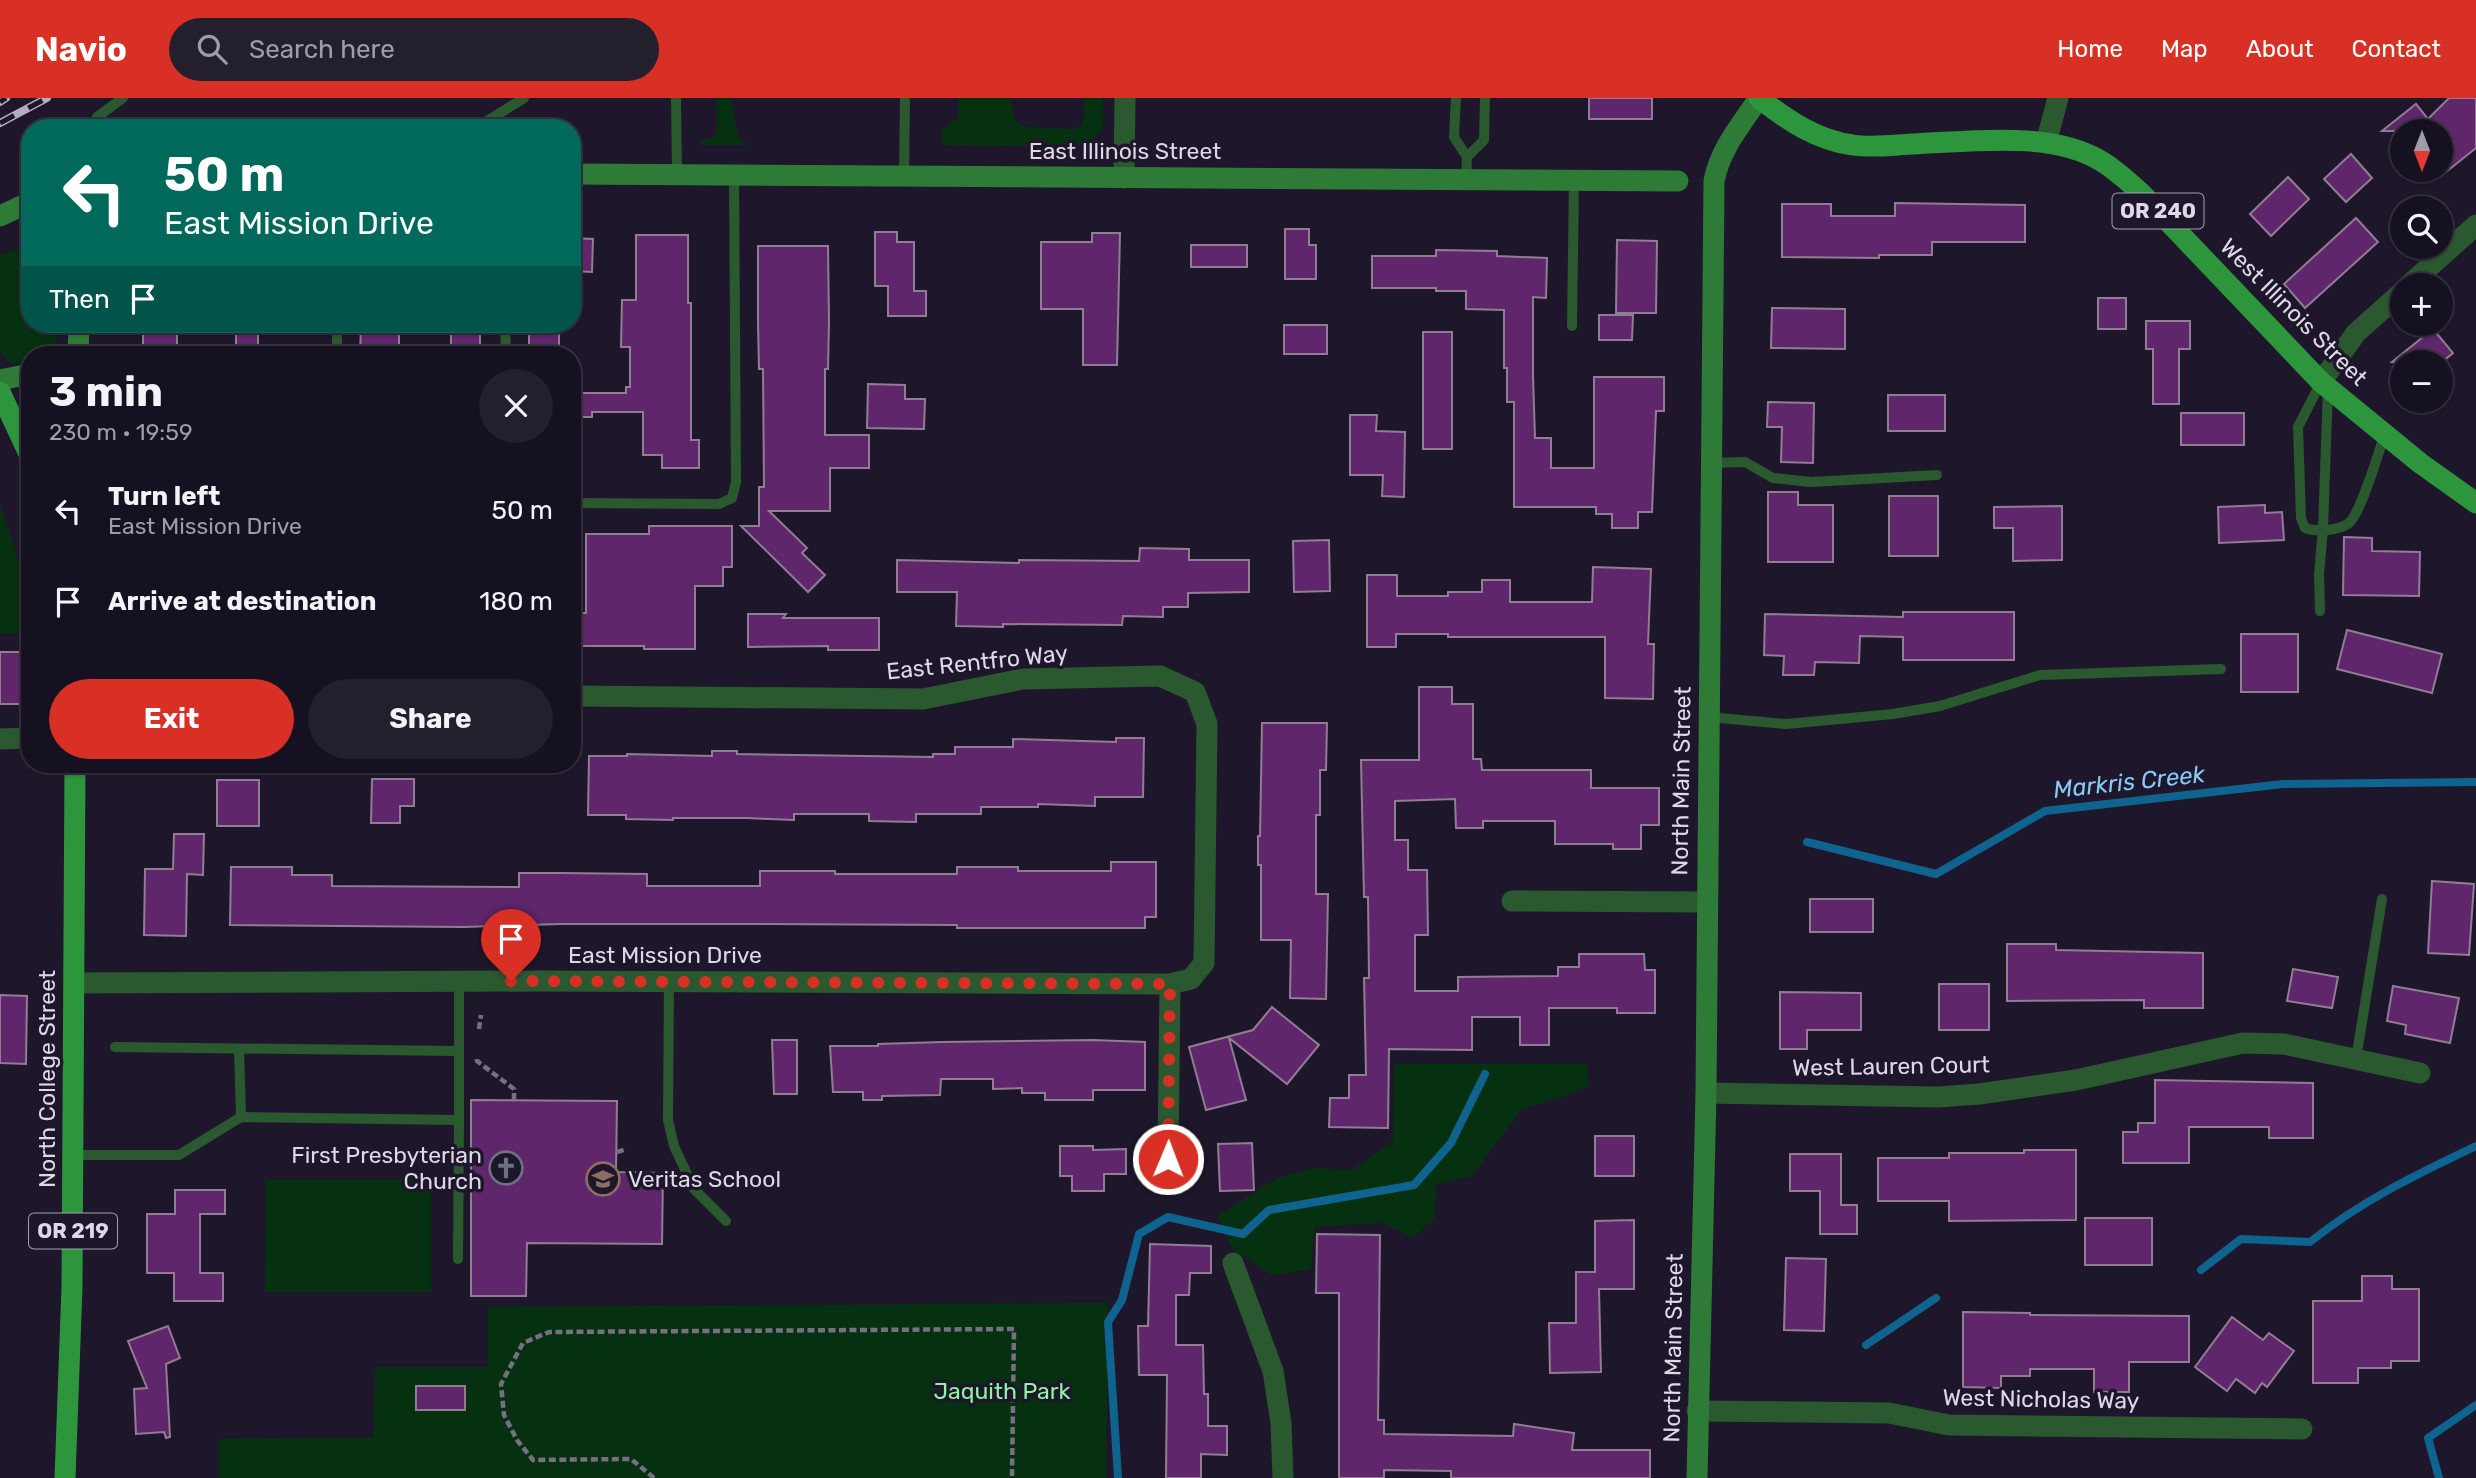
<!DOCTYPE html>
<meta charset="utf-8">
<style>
body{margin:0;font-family:Rubik,sans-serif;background:#231f2d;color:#f1f3f6;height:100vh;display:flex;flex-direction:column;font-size:26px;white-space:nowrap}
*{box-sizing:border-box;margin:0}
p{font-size:23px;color:#9e9da5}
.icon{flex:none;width:38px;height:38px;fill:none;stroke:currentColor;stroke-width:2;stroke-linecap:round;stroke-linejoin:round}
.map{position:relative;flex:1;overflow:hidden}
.drawer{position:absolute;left:21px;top:248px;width:560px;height:427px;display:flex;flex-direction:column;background:#161120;border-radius:28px;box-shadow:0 2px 5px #0004,0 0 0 2px #35313e}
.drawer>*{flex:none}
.hud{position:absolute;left:21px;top:21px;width:560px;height:214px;border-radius:28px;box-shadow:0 2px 5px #0004,0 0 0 2px #35313e;background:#00695c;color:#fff;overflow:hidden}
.needle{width:46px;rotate:180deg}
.buttons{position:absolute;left:2390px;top:21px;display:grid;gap:14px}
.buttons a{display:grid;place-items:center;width:63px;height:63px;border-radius:50%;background:#161120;box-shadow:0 2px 5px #0004,0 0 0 2px #35313e;font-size:35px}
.pin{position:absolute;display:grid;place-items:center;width:60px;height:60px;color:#fff;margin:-72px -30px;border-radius:50% 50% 50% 0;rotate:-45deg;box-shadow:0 0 7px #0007}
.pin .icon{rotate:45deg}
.me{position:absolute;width:77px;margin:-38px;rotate:1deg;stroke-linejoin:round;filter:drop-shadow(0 0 5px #0008)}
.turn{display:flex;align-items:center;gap:24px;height:147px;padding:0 28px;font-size:32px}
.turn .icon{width:91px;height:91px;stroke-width:2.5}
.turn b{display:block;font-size:49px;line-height:60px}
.then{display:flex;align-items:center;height:66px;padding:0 28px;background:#0003;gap:14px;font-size:26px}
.round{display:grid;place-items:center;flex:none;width:74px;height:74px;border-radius:37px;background:#231f2d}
.headline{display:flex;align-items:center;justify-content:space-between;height:119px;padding:0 28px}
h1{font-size:42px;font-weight:700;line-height:52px}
.primary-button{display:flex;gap:14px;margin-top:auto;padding:14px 28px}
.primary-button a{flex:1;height:80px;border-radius:42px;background:#d93025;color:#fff;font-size:28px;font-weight:700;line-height:80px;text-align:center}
.primary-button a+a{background:#231f2d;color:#f1f3f6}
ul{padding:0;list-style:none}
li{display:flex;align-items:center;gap:21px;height:91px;padding:0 28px}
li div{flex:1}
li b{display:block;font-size:26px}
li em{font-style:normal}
header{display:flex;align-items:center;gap:42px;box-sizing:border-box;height:98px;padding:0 35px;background:#d93025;color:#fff}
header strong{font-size:33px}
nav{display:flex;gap:38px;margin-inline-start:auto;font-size:24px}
.search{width:490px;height:63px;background:#231f2d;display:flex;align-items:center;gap:18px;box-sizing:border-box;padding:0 24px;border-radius:38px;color:#9e9da5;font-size:26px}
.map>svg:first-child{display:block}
</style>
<header>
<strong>Navio</strong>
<div class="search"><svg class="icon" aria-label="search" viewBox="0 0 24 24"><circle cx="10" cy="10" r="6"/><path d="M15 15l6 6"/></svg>Search here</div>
<nav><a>Home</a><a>Map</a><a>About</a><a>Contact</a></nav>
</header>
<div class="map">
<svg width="2476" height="1380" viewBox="0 0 2476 1380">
<rect width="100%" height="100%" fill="#1e172b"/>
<!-- green -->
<g fill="#063111">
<path d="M717 0H731L738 39 748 47H698L703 41 712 40 717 36Z"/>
<path d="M959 0H1010L1014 18 1012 17 1019 27 1028 29 1076 31C1087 26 1084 11 1084 0H1103C1103 31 1107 37 1076 49L941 47 943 31 960 18H958Z"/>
<path d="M30 149V226H56C57 251 57 257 30 257V263L20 266 9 265 0 254V156Z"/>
<path d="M0 406 30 496V535H0Z"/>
<path d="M1394 966H1588V988L1563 999 1522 1011 1472 1078 1436 1087 1434 1121 1413 1140 1383 1125 1315 1128 1311 1171 1272 1177 1233 1152 1218 1118 1277 1080 1314 1070 1352 1072 1393 1043Z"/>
<path d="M266 1082H431V1194H265Z"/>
<path d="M1108 1205 1106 1380H219V1341L373 1340 375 1269H488V1209Z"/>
</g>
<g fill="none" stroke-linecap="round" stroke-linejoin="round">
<!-- stream -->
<g stroke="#0f638f" stroke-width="8">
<path d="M1807 744 1936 776 2045 713 2283 686 2476 684"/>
<path d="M2201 1172 2241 1141 2310 1144C2361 1103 2417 1076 2476 1048"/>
<path d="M1866 1247 1936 1200"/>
<path d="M1118 1380 1108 1224 1122 1202 1139 1136 1168 1119 1243 1136 1269 1112 1414 1087 1451 1045 1485 976"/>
<path d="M2439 1380 2428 1340 2476 1307"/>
</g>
</g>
<!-- building -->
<g fill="#60266b" stroke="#907d93" stroke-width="2">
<rect x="1589" y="0" width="63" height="21"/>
<path d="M2449 0H2476V50L2441 78V33H2382L2416 6 2428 21Z"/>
<path d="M2351 56 2372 80 2346 104 2324 81Z"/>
<path d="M2288 79 2309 101 2271 138 2250 116Z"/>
<path d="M1895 105 2025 107V144H1932V157H1879V160L1782 159V106H1831V118H1895Z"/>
<path d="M2356 120 2378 144 2305 210 2284 186Z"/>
<path d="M1285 131H1309V147H1316V181H1285Z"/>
<path d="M875 134H897V144H914V193H926V218H888V188H875Z"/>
<path d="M1092 135H1120L1117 267H1083V211H1041V144H1092Z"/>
<path d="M636 137H688V205H691V342H699V370H662V357H643V314H592V319H572V295H626V289H630V249H621L622 202H636Z"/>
<path d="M572 140 593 141 592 174 572 173Z"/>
<path d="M1617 142 1657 143 1656 215H1616Z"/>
<rect x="1191" y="147" width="56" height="22"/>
<path d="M758 148H828L829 224 828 271H825V337H869V370H830V413H769L807 450 802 455 825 477 808 494 741 428H759V389H764L763 271H759L758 225Z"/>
<path d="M1436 152 1497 153V158L1547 160 1546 200 1533 199V278L1535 340H1551V370H1594V279H1664V313H1656L1652 414H1638V430H1612V416H1596V409H1514V304H1507V270H1504V212L1466 211V193H1436V190H1372V158H1436Z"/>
<rect x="2098" y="200" width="28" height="31"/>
<path d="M1772 210 1845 211V251L1771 250Z"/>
<path d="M1599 217H1633L1632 242H1599Z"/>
<path d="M2146 223H2190V251H2179V306H2153V251H2146Z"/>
<path d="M143 226H177V255L143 256Z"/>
<rect x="236" y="226" width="22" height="28"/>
<path d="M361 226H399V257H360Z"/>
<rect x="529" y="226" width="30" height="23"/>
<rect x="1284" y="227" width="43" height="29"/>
<path d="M2433 231 2453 255 2442 264H2392Z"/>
<rect x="451" y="234" width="29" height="23"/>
<rect x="1423" y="234" width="29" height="117"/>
<path d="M868 286 905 287V301H925L924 331 867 330Z"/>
<rect x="1888" y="297" width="57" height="36"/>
<path d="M1768 304 1814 305 1813 365 1781 364 1782 329H1767Z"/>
<rect x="2181" y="315" width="63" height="32"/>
<path d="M1350 317H1377L1376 333 1405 334 1404 399 1382 398 1383 377H1350Z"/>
<path d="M1768 394H1798V407H1833V464H1768Z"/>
<rect x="1889" y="398" width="49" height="60"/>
<path d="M2265 407V415L2282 414 2284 442 2219 445 2218 409Z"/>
<path d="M2062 408V462L2013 463V430H1994V409Z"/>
<path d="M649 428H732V469H723V488H695V551H644V548H572V515H586V436H649Z"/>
<path d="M2344 439 2372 440V453L2420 454 2419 498 2343 497Z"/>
<path d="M1329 442 1330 493 1294 494 1293 443Z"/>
<path d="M1140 450 1189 451V462H1249V494L1188 495V509H1163V519L1123 518 1122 527 1003 526V529L956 528 957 494H897V462L1019 465V462L1139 463Z"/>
<path d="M1593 469 1651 471 1648 546H1654L1653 601 1605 600V539H1448V536H1396V549H1367V477H1397V498H1448V494H1482V482H1510V504H1592Z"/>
<path d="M1903 514H2014V562H1903V539L1860 538 1859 565 1815 564 1814 577H1783L1784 558 1764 557 1765 516 1903 519Z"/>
<path d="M748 516H786L783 520H879V552H828V548L748 549Z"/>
<path d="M2347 532 2442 556 2432 595 2337 571Z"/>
<rect x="2241" y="536" width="57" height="58"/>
<rect x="0" y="554" width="25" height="52"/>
<path d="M1419 589H1452V606H1473V661H1481L1482 672H1591V690H1659V727H1641V751H1613V746H1555V723H1483V730H1456L1455 701 1395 703V742H1408V772H1427L1428 837H1415V893H1458V879L1558 878V869H1579V856H1644L1645 872H1655V915H1617V910H1549V947H1520V919H1472V952L1389 951 1388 1030 1329 1029 1330 1000H1349V977H1366L1364 880H1369L1368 799H1364L1361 662H1419Z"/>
<path d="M1262 625H1327L1326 672H1320V717H1316V796H1328L1326 901 1290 900 1291 842H1261V767H1258V738H1260Z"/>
<path d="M1116 640H1144L1143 699H1095V708L1038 706V709H981V716H916V724L869 723V716H794V722L747 720H673V722L626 721V717H588L589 658H627V656L712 658V653H737V656L933 659V656H955V649H1013V641L1116 644Z"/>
<path d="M372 681H414V708H400V725H371Z"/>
<rect x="217" y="682" width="42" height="46"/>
<path d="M174 736H204L203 777 187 776 186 838 144 837 145 771H173Z"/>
<path d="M1111 764H1156V819H1145V830H957V827L760 826H560L464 829 230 827 231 769H292V777H332V788L519 789V775H560L647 776V788H760V773H835V776H957V769H1018V773H1111Z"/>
<path d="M2432 783 2474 786 2469 857 2428 855Z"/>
<rect x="1810" y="801" width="63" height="33"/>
<path d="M2007 846H2056V852L2203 855V910H2144V902L2007 903Z"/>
<path d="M2293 871 2338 879 2332 910 2287 903Z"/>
<rect x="1939" y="886" width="50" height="46"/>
<path d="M2393 888 2459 900 2450 945 2405 936 2406 927 2387 923Z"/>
<path d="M1780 894 1861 895V932H1807V951H1780Z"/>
<path d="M0 897 27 898 26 966 0 965Z"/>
<path d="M1272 909 1319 947 1287 986 1229 940 1246 1002 1206 1012 1189 949 1253 932Z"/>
<path d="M772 942H797V996H774Z"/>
<path d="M1093 942 1145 944V992H1093V1002H1045V995H1022V990L993 991V981H941L940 997 882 998V1002H863V994H833L830 948H878V946L942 944Z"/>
<path d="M2155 982 2313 985V1040H2269V1029H2189V1065H2123V1034H2138V1025H2155Z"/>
<path d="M471 1002 617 1003 616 1074 663 1075 662 1146 527 1145 526 1198H471Z"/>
<rect x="1595" y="1038" width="39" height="40"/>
<path d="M1252 1045 1254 1092 1220 1093 1218 1046Z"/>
<path d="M1060 1048H1093V1052L1126 1051V1076H1104V1093H1072V1078H1060Z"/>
<path d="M2024 1052H2076V1122L1949 1123V1103H1878V1060H1949V1055H2024Z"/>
<path d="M1790 1056H1841V1107H1857V1136H1820V1093H1790Z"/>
<path d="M175 1092H225V1116H200V1175H223V1203H174V1175H147V1116H175Z"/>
<rect x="2085" y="1120" width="67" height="47"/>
<path d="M1634 1122V1191H1599L1601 1274 1550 1275 1549 1225H1576V1174H1595V1123Z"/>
<path d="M1317 1136 1380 1137 1378 1322H1384V1336L1513 1338 1514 1326 1574 1335 1572 1352H1650V1380H1451V1373L1384 1372V1380H1339V1195H1316Z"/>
<path d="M1150 1146 1211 1148V1175H1190L1189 1197H1176V1247H1203L1204 1296H1208V1328H1227V1357L1201 1356V1380H1166L1167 1277H1139L1138 1228H1148Z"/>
<path d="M1786 1160 1826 1161 1824 1233 1784 1232Z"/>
<path d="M2362 1178H2392V1191H2419V1263H2391V1270H2358V1285H2313V1203H2362Z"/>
<path d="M1963 1214 2030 1215V1217L2189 1218V1264H2129V1294H2094V1271H2030V1278H2001V1290L1963 1289Z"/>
<path d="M2232 1219 2263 1242 2269 1235 2294 1253 2267 1289 2262 1285 2255 1295 2236 1281 2227 1293 2195 1269Z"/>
<path d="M168 1228 180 1260 166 1266 170 1339 166 1340 164 1334 136 1336 134 1291 147 1290 128 1243Z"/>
<rect x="416" y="1288" width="49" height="24"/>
</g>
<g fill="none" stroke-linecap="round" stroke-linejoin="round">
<!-- path -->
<g stroke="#767082" stroke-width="4.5" stroke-dasharray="7 3.5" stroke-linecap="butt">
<path d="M479 931 481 917"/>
<path d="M477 961V963L514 991V1002"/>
<path d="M617 1054 626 1051"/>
<path d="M654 1380 631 1361 533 1362 517 1342 504 1317 501 1286 523 1245 549 1234 1014 1231 1012 1380"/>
</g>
<!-- lane -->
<g stroke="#2b592f" stroke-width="10">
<path d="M676 0 677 77"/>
<path d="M1456 0 1454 39 1467 59 1466 82"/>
<path d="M95 30 97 19 123 0"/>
<path d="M476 30 524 0"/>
<path d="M1467 59 1484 42 1485 0"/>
<path d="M904 79 905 0"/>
<path d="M505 226 506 257"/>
<path d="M1572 228 1574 82"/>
<path d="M337 257V226"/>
<path d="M2321 284 2298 329 2301 420 2305 430C2316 434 2339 433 2349 425 2362 413 2378 355 2385 336"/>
<path d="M1711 365 1745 364 1773 380 1811 384 1937 377"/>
<path d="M572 405 719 406 732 400 736 384 734 77"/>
<path d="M2320 513 2319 476 2323 431 2328 290"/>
<path d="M1708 619 1786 626 1893 616 1940 608 2040 577 2221 571"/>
<path d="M669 883 668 1022 674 1048 694 1091 726 1123"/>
<path d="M115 949 459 953"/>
<path d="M239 951 241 1019"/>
<path d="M2356 961 2382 801"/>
<path d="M73 1057H179L241 1019 459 1022V883"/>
<path d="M458 1161 459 1022"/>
</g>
<!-- street -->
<g stroke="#2b592f" stroke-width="21">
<path d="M2046 45 2058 0"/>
<path d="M1124 80 1125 0"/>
<path d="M2409 187 2476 127"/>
<path d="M2321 284 2356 235 2403 193"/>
<path d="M0 641 30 640"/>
<path d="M1512 803 1707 804"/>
<path d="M74 885 537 883 1170 886 1191 881 1204 865 1207 626 1195 594 1160 578 1023 581 923 601 572 598"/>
<path d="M1706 995 1938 999 1979 996 2076 982 2243 945 2284 946 2420 975"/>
<path d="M1168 1061 1170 886"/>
<path d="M1233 1165 1273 1273 1281 1325 1283 1380"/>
<path d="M1697 1313 1889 1315 1949 1327 2302 1331"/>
</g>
<!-- secondary -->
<g stroke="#2e7b38" stroke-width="21">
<path d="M572 76 1678 83"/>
<path d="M0 118 30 104"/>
<path d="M78 257 79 226"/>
<path d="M0 282 30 276"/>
<path d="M1697 1380 1706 995 1714 83C1720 51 1741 27 1759 0"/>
</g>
<!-- primary -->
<g stroke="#2d963d" stroke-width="21">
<path d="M1759 0C1787 22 1818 43 1853 47 1872 50 1893 47 1912 46 1970 44 2049 32 2101 63 2116 72 2129 84 2142 96L2321 284 2420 365 2476 405"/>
<path d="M0 294 30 358"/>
<path d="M65 1380 72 1189 75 667"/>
</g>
<defs>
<g id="rail">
<path d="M0 4 6 0"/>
<path d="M0 25 47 0"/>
</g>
</defs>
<!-- rail casing -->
<use href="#rail" stroke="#b3aebd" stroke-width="8"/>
<!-- rail -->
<use href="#rail" stroke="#1e172b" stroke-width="5" stroke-dasharray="16" stroke-linecap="butt"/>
</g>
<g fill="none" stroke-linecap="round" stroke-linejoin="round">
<!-- route -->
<path stroke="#d93025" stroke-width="12" stroke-dasharray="0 21.6" d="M511 883 1170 886 1168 1061"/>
</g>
<!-- icons -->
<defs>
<symbol id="church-ring" viewBox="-11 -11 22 22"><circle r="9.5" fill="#1e172b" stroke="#6b7280" stroke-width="1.5"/><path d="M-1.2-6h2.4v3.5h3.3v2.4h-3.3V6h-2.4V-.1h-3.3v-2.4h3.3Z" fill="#6b7280"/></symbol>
<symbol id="school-ring" viewBox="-11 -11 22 22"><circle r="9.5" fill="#1e172b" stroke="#8d6e63" stroke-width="1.5"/><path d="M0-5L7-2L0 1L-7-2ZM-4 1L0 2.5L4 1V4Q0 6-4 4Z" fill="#8d6e63"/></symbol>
</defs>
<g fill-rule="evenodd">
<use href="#church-ring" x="487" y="1051" width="38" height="38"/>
<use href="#school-ring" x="584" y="1062" width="38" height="38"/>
</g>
<g text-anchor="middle" stroke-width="7" stroke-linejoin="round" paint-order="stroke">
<!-- shield labels -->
<g fill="#1e172b" stroke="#a49faf" stroke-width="2">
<rect x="2112.5" y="95.5" width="91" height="35" rx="5"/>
<rect x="29" y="1115.5" width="88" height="35" rx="5"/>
</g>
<g font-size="21" font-weight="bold" fill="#ded9e7">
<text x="2158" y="120">OR 240</text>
<text x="73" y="1140">OR 219</text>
</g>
<!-- street labels -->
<g font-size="23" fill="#ded9e7" stroke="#1e172b">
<text x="1125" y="61">East Illinois Street</text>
<text transform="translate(2294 214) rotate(45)" y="8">West Illinois Street</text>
<text transform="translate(977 564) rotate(-6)" y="8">East Rentfro Way</text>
<text transform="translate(1681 683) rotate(-89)" y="8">North Main Street</text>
<text x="665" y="865">East Mission Drive</text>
<text transform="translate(1891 968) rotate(-1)" y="8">West Lauren Court</text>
<text transform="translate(47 981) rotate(-90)" y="8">North College Street</text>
<text transform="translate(1673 1250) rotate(-89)" y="8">North Main Street</text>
<text transform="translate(2041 1301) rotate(1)" y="8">West Nicholas Way</text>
</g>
<!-- poi labels -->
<g font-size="23" fill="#ded9e7" stroke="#1e172b" text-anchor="end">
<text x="482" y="1065">First Presbyterian<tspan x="482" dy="26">Church</tspan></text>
<text x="628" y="1089" text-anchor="start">Veritas School</text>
</g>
<!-- park labels -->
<g font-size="23" fill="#8df69d" stroke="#1e172b">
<text x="1002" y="1301">Jaquith Park</text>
</g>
<!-- water labels -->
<g font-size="24" font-style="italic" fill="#86c9f7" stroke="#1e172b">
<text transform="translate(2129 684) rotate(-6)" y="8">Markris Creek</text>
</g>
</g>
</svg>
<div class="buttons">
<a><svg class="needle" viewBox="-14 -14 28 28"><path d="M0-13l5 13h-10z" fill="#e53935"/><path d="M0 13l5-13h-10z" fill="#9e9da5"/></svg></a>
<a><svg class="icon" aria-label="search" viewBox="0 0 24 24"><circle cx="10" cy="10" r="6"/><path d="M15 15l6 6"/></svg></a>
<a>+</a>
<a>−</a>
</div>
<div class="pin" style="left:511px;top:883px;background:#d93025"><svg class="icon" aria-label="arrive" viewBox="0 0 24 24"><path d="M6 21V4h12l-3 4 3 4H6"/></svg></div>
<svg class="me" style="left:1168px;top:1061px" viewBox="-20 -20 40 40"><circle r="17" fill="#d93025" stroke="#fff" stroke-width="3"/><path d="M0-11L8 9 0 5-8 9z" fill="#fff"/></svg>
<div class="hud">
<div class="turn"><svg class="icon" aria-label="left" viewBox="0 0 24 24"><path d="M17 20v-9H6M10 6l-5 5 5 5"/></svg><div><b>50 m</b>East Mission Drive</div></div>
<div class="then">Then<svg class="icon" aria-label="arrive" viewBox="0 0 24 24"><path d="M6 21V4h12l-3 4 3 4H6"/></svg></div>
</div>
<section class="drawer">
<div class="headline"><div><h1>3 min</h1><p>230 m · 19:59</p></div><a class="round"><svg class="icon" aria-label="close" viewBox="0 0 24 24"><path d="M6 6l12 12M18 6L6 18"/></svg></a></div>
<ul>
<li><svg class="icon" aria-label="left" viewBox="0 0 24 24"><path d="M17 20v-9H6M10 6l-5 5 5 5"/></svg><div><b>Turn left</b><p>East Mission Drive</p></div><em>50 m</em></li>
<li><svg class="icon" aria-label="arrive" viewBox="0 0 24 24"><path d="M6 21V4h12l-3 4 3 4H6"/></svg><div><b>Arrive at destination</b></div><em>180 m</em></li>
</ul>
<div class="primary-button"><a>Exit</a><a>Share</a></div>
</section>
</div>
